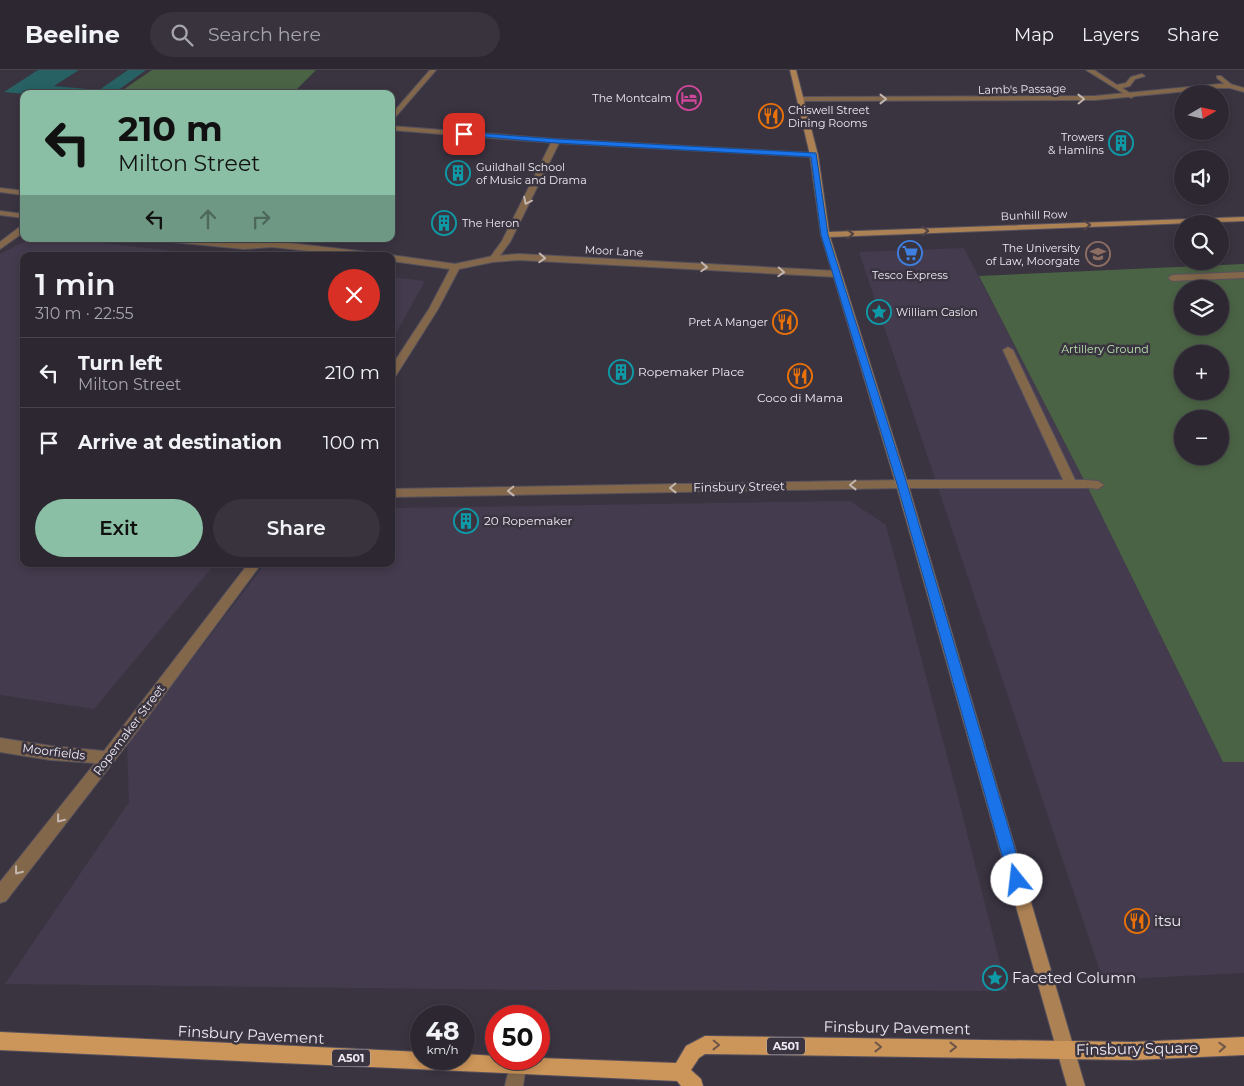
<!DOCTYPE html>
<meta charset="utf-8">
<style>
body{margin:0;font-family:Montserrat,sans-serif;background:#38333d;color:#f1f3f6;height:100vh;display:flex;flex-direction:column;font-size:19px;white-space:nowrap}
*{box-sizing:border-box;margin:0}
p{font-size:16px;color:#a6a5ab}
.icon{flex:none;width:28px;height:28px;fill:none;stroke:currentColor;stroke-width:2;stroke-linecap:round;stroke-linejoin:round}
.map{position:relative;flex:1;overflow:hidden}
.sheet{position:absolute;left:20px;top:182px;width:375px;height:315px;display:flex;flex-direction:column;background:#2c2731;border-radius:10px;box-shadow:0 2px 8px #0003,0 0 0 1px #48444d}
.sheet>*{flex:none}
.hud{position:absolute;left:20px;top:20px;width:375px;height:152px;border-radius:10px;box-shadow:0 2px 8px #0003,0 0 0 1px #48444d;background:#8abfa5;color:#111;overflow:hidden}
.needle{width:32px;rotate:81deg}
.tools{position:absolute;left:1174px;top:15px;display:grid;gap:10px}
.tools a{display:grid;place-items:center;width:55px;height:55px;border-radius:50%;background:#2c2731;box-shadow:0 2px 8px #0003,0 0 0 1px #48444d;font-size:25px}
.speed{position:absolute;left:410px;top:935px;display:flex;gap:10px;font-size:25px;font-weight:700;text-align:center}
.speed>*{display:grid;place-content:center;width:65px;height:65px;border-radius:50%;background:#2c2731;box-shadow:0 2px 8px #0003,0 0 0 1px #48444d;line-height:1}
.speed small{font-size:12px;font-weight:400}
.speed .limit{border:8px solid #d22;background:#fff;color:#111}
.pin{position:absolute;display:grid;place-items:center;width:42px;height:42px;color:#fff;margin:-21px;border-radius:10px;box-shadow:0 2px 8px #0006}
.me{position:absolute;width:55px;margin:-28px;rotate:344deg;stroke-linejoin:round;filter:drop-shadow(0 0 4px #0008)}
.turn{display:flex;align-items:center;gap:18px;height:105px;padding:0 15px;font-size:22px}
.turn .icon{width:65px;height:65px;stroke-width:2.5}
.turn b{display:block;font-size:35px;line-height:42px}
.lanes{display:flex;align-items:center;height:48px;padding:0 15px;background:#0003;justify-content:center;gap:25px;direction:ltr}
.lanes .off{opacity:.35}
.round{display:grid;place-items:center;flex:none;width:52px;height:52px;border-radius:26px;background:#38333d}
.head{display:flex;align-items:center;justify-content:space-between;height:85px;padding:0 15px}
h1{font-size:30px;font-weight:600;line-height:38px}
.cta{display:flex;gap:10px;margin-top:auto;padding:10px 15px}
.cta a{flex:1;height:58px;border-radius:30px;background:#8abfa5;color:#111;font-size:20px;font-weight:600;line-height:58px;text-align:center}
.cta a+a{background:#38333d;color:#f1f3f6}
ul{padding:0;list-style:none}
li{display:flex;align-items:center;gap:15px;height:70px;padding:0 15px;border-top:1px solid #48444d}
li div{flex:1}
li b{display:block;font-size:19px}
li em{font-style:normal}
header{display:flex;align-items:center;gap:30px;box-sizing:border-box;height:70px;padding:0 25px;background:#2c2731;border-bottom:1px solid #48444d}
header strong{font-size:24px}
nav{display:flex;gap:28px;margin-inline-start:auto;font-size:18px}
.search{width:350px;height:45px;background:#38333d;display:flex;align-items:center;gap:12px;box-sizing:border-box;padding:0 18px;border-radius:28px;color:#a6a5ab;font-size:19px}
.map>svg:first-child{display:block}
</style>
<header>
<strong>Beeline</strong>
<div class="search"><svg class="icon" aria-label="search" viewBox="0 0 24 24"><circle cx="10" cy="10" r="6"/><path d="M15 15l6 6"/></svg>Search here</div>
<nav><a>Map</a><a>Layers</a><a>Share</a></nav>
</header>
<div class="map">
<svg width="1244" height="1016" viewBox="0 0 1244 1016">
<rect width="100%" height="100%" fill="#3a3441"/>
<!-- built -->
<g fill="#443b4e">
<path d="M29 169H67L218 186H24V494H215L94 639 0 625V184Z"/>
<path d="M964 178 1086 414 1223 692H1244V903L1103 910 859 182Z"/>
<path d="M391 207 425 211 391 272Z"/>
<path d="M850 431 886 455 959 731 1007 921 535 920 5 914 129 732 127 674 265 494H391V438Z"/>
</g>
<!-- green -->
<g fill="#4b6345" fill-rule="evenodd">
<path d="M152 0H316L292 24H117Z"/>
<path d="M1244 194V692H1223L1086 414 979 206ZM1182 219H1220V256H1182ZM1182 284H1220V321H1182ZM1182 349H1220V386H1182Z"/>
</g>
<!-- water -->
<path fill="#276163" d="M38 0H79L54 16 99 20 128 0H146L113 24H24L4 22Z"/>
<g fill="none" stroke-linecap="round" stroke-linejoin="round">
<defs>
<g id="service">
<path d="M1086 0H1094L1117 15 1126 13 1131 7 1142 4 1145 6 1135 9 1130 16 1122 18 1133 25 1134 26 1131 28Z"/>
<path d="M1217 6H1221L1233 16 1228 17 1217 8Z"/>
<path d="M553 69 560 71 510 172 496 191H490L489 189 502 171Z"/>
<path d="M0 118 24 121V125L0 122Z"/>
<path d="M21 156H24V162L0 179V172Z"/>
<path d="M1244 202V208L1172 211 1168 208 1172 205Z"/>
<path d="M1008 277 1013 280 1077 414 1075 417 1071 418 1065 414 1003 280Z"/>
<path d="M1086 410 1098 411 1104 415 1098 419 1082 417 1080 414Z"/>
</g>
<g id="minor">
<path d="M430 0H436L391 52V45Z"/>
<path d="M1220 14H1230L1244 18V22L1230 18H1220L1095 30 800 31 797 29 800 27 1095 26Z"/>
<path d="M391 56 556 69 814 83 818 85 814 87 556 73 391 60Z"/>
<path d="M0 141 24 144V148L0 145Z"/>
<path d="M168 169H196L244 173 272 171 376 183 380 186H356L272 177 244 179 172 172Z"/>
<path d="M519 184 837 201 841 204 837 207 519 190 493 192 459 199 438 239 395 307 391 308V297L429 239 450 199 391 191V186H388L391 185 455 194 493 186Z"/>
<path d="M902 410H1086L1092 414 1086 418H902L391 427V419Z"/>
<path d="M248 494H261L138 660 6 831 0 833V812L95 693 51 690 0 682V668L51 676 104 681Z"/>
<path d="M522 989 526 996 523 1016H505L511 990Z"/>
</g>
<path id="secondary" d="M790 0H796L818 85 829 162 1244 147V151L830 167 908 414 1085 1016H1067L896 414 821 165 810 85Z"/>
<path id="primary" d="M0 962 421 982V989H464V984L496 986V989L539 988 676 993 686 976 705 966 1133 972 1244 967V985L1133 990 705 984 699 988 691 1000 701 1009 703 1016H681L677 1011 0 980Z"/>
</defs>
<!-- service casing -->
<use href="#service" stroke="#57515d" stroke-width="2"/>
<!-- minor casing -->
<use href="#minor" stroke="#57515d" stroke-width="2"/>
<!-- secondary casing -->
<use href="#secondary" stroke="#57515d" stroke-width="2"/>
<!-- primary casing -->
<use href="#primary" stroke="#57515d" stroke-width="2"/>
<!-- service -->
<use href="#service" fill="#82674b" fill-rule="evenodd"/>
<!-- minor -->
<use href="#minor" fill="#82674b" fill-rule="evenodd"/>
<!-- secondary -->
<use href="#secondary" fill="#ac8154" fill-rule="evenodd"/>
<!-- primary -->
<use href="#primary" fill="#cc9559" fill-rule="evenodd"/>
</g>
<!-- one-way arrows -->
<defs><path id="oneway-chevron" d="M-2-3.5L2.5 0L-2 3.5" fill="none" stroke-width="1.6" stroke-linecap="round" stroke-linejoin="round" transform="scale(1.25)"/></defs>
<g stroke="#c3b6af">
<use href="#oneway-chevron" transform="translate(883 29)"/>
<use href="#oneway-chevron" transform="translate(1081 29) rotate(-1)"/>
<use href="#oneway-chevron" transform="translate(527 131) rotate(116)"/>
<use href="#oneway-chevron" transform="translate(542 188) rotate(3)"/>
<use href="#oneway-chevron" transform="translate(704 197) rotate(3)"/>
<use href="#oneway-chevron" transform="translate(781 202) rotate(3)"/>
<use href="#oneway-chevron" transform="translate(853 415) rotate(179)"/>
<use href="#oneway-chevron" transform="translate(673 418) rotate(179)"/>
<use href="#oneway-chevron" transform="translate(511 421) rotate(179)"/>
<use href="#oneway-chevron" transform="translate(60 749) rotate(129)"/>
<use href="#oneway-chevron" transform="translate(18 801) rotate(128)"/>
</g>
<g stroke="#514345">
<use href="#oneway-chevron" transform="translate(1087 155) rotate(-2)"/>
<use href="#oneway-chevron" transform="translate(925 161) rotate(-2)"/>
<use href="#oneway-chevron" transform="translate(850 164) rotate(-2)"/>
</g>
<g stroke="#6d5649">
<use href="#oneway-chevron" transform="translate(716 975) rotate(1)"/>
<use href="#oneway-chevron" transform="translate(878 977) rotate(1)"/>
<use href="#oneway-chevron" transform="translate(953 977)"/>
<use href="#oneway-chevron" transform="translate(1222 977) rotate(-3)"/>
</g>
<!-- route -->
<path fill="#1a73e8" stroke="#114b97" d="M464 62 556 69 816 83 828 165 907 414 1024 810 1022 815 1017 818 1012 815 1009 810 897 414 821 165 811 87 556 73 462 65 461 64Z"/>
<!-- icons -->
<defs>
<symbol id="hotel-ring" viewBox="-11 -11 22 22"><circle r="9.5" fill="#3a3441" stroke="#d1479c" stroke-width="1.5"/><path d="M-6-4.5h1.5V1H6V5H4.5V3h-9V5H-6ZM-4 0a1.8 1.8 0 1 1 3.6 0ZM.5 0V-2.5h3Q6-2.5 6 0Z" fill="#d1479c"/></symbol>
<symbol id="restaurant-ring" viewBox="-11 -11 22 22"><circle r="9.5" fill="#3a3441" stroke="#e8710a" stroke-width="1.5"/><path d="M-5-6h1v4h1v-4h1v4h1v-4h1v5L-1.5 .5V6h-2V.5L-5-1ZM5-6V6H3V1.5H1.5Q1.5-4 5-6Z" fill="#e8710a"/></symbol>
<symbol id="building-ring" viewBox="-11 -11 22 22"><circle r="9.5" fill="#3a3441" stroke="#0f9aa8" stroke-width="1.5"/><path d="M-4-6H4V6H1V3H-1V6H-4ZM-2.5-4.3h1.7v1.8h-1.7ZM.8-4.3h1.7v1.8H.8ZM-2.5-1h1.7V.8h-1.7ZM.8-1h1.7V.8H.8Z" fill="#0f9aa8"/></symbol>
<symbol id="supermarket-ring" viewBox="-11 -11 22 22"><circle r="9.5" fill="#3a3441" stroke="#3f7fe0" stroke-width="1.5"/><path d="M-6-5.5h2.5l.6 2H6L4.5 2H-2.5L-4.4-4H-6ZM-1.5 3.2a1.3 1.3 0 1 0 .1 0ZM3 3.2a1.3 1.3 0 1 0 .1 0Z" fill="#3f7fe0"/></symbol>
<symbol id="university-ring" viewBox="-11 -11 22 22"><circle r="9.5" fill="#3a3441" stroke="#8d6e63" stroke-width="1.5"/><path d="M0-5L7-2L0 1L-7-2ZM-4 1L0 2.5L4 1V4Q0 6-4 4Z" fill="#8d6e63"/></symbol>
<symbol id="sight-ring" viewBox="-11 -11 22 22"><circle r="9.5" fill="#3a3441" stroke="#0f9aa8" stroke-width="1.5"/><path d="M0-6L1.8-2.2L6-1.7L2.9 1.2L3.7 5.4L0 3.3L-3.7 5.4L-2.9 1.2L-6-1.7L-1.8-2.2Z" fill="#0f9aa8"/></symbol>
</defs>
<g fill-rule="evenodd">
<use href="#hotel-ring" x="675" y="14" width="28" height="28"/>
<use href="#restaurant-ring" x="757" y="32" width="28" height="28"/>
<use href="#building-ring" x="1107" y="59" width="28" height="28"/>
<use href="#building-ring" x="444" y="89" width="28" height="28"/>
<use href="#building-ring" x="430" y="139" width="28" height="28"/>
<use href="#supermarket-ring" x="896" y="169" width="28" height="28"/>
<use href="#university-ring" x="1084" y="170" width="28" height="28"/>
<use href="#sight-ring" x="865" y="228" width="28" height="28"/>
<use href="#restaurant-ring" x="771" y="238" width="28" height="28"/>
<use href="#building-ring" x="607" y="288" width="28" height="28"/>
<use href="#restaurant-ring" x="786" y="292" width="28" height="28"/>
<use href="#building-ring" x="452" y="437" width="28" height="28"/>
<use href="#restaurant-ring" x="1123" y="837" width="28" height="28"/>
<use href="#sight-ring" x="981" y="894" width="28" height="28"/>
</g>
<g text-anchor="middle" stroke-width="5" stroke-linejoin="round" paint-order="stroke">
<!-- far-street labels -->
<g font-size="11" fill="#eeeaf2" stroke="#3a3441">
<text transform="translate(1022 19) rotate(-1)" y="4">Lamb's Passage</text>
<text transform="translate(1034 145) rotate(-2)" y="4">Bunhill Row</text>
<text transform="translate(614 181) rotate(3)" y="4">Moor Lane</text>
</g>
<!-- far-poi labels -->
<g font-size="11" fill="#eeeaf2" stroke="#3a3441" text-anchor="end">
<text x="672" y="32">The Montcalm</text>
<text x="788" y="44" text-anchor="start">Chiswell Street<tspan x="788" dy="13">Dining Rooms</tspan></text>
<text x="1104" y="71">Trowers<tspan x="1104" dy="13">&amp; Hamlins</tspan></text>
<text x="476" y="101" text-anchor="start">Guildhall School<tspan x="476" dy="13">of Music and Drama</tspan></text>
<text x="462" y="157" text-anchor="start">The Heron</text>
<text x="1080" y="182">The University<tspan x="1080" dy="13">of Law, Moorgate</tspan></text>
<text x="910" y="209" text-anchor="middle">Tesco Express</text>
<text x="896" y="246" text-anchor="start">William Caslon</text>
<text x="768" y="256">Pret A Manger</text>
</g>
<!-- far-park labels -->
<g font-size="11" fill="#b8e5ac" stroke="#3a3441">
<text x="1105" y="283">Artillery Ground</text>
</g>
<!-- shield labels -->
<g fill="#3a3441" stroke="#b8b3bd" stroke-width="1">
<rect x="767" y="967.5" width="38" height="17" rx="4"/>
<rect x="332" y="979.5" width="38" height="17" rx="4"/>
</g>
<g font-size="11" font-weight="bold" fill="#eeeaf2">
<text x="786" y="980">A501</text>
<text x="351" y="992">A501</text>
</g>
<!-- poi labels -->
<g font-size="12" fill="#eeeaf2" stroke="#3a3441" text-anchor="start">
<text x="638" y="306">Ropemaker Place</text>
<text x="800" y="332" text-anchor="middle">Coco di Mama</text>
<text x="484" y="455">20 Ropemaker</text>
</g>
<!-- street labels -->
<g font-size="12" fill="#eeeaf2" stroke="#3a3441">
<text transform="translate(739 417) rotate(-1)" y="4">Finsbury Street</text>
<text transform="translate(129 660) rotate(-53)" y="4">Ropemaker Street</text>
<text transform="translate(54 682) rotate(7)" y="4">Moorfields</text>
</g>
<!-- near-poi labels -->
<g font-size="15" fill="#eeeaf2" stroke="#3a3441" text-anchor="start">
<text x="1154" y="856">itsu</text>
<text x="1012" y="913">Faceted Column</text>
</g>
<!-- near-street labels -->
<g font-size="15" fill="#eeeaf2" stroke="#3a3441">
<text transform="translate(897 958) rotate(1)" y="5">Finsbury Pavement</text>
<text transform="translate(251 965) rotate(3)" y="5">Finsbury Pavement</text>
<text transform="translate(1137 979) rotate(-1)" y="5">Finsbury Square</text>
</g>
</g>
</svg>
<div class="tools">
<a><svg class="needle" viewBox="-14 -14 28 28"><path d="M0-13l5 13h-10z" fill="#e53935"/><path d="M0 13l5-13h-10z" fill="#a6a5ab"/></svg></a>
<a><svg class="icon" aria-label="sound" viewBox="0 0 24 24"><path d="M4 9h4l5-4v14l-5-4H4zM17 9q2 3 0 6"/></svg></a>
<a><svg class="icon" aria-label="search" viewBox="0 0 24 24"><circle cx="10" cy="10" r="6"/><path d="M15 15l6 6"/></svg></a>
<a><svg class="icon" aria-label="layers" viewBox="0 0 24 24"><path d="M12 4l9 5-9 5-9-5zM3 14l9 5 9-5"/></svg></a>
<a>+</a>
<a>−</a>
</div>
<div class="speed"><div>48<small>km/h</small></div><div class="limit">50</div></div>
<div class="pin" style="left:464px;top:64px;background:#d93025"><svg class="icon" aria-label="arrive" viewBox="0 0 24 24"><path d="M6 21V4h12l-3 4 3 4H6"/></svg></div>
<svg class="me" style="left:1017px;top:810px" viewBox="-20 -20 40 40"><circle r="19" fill="#fff"/><path d="M0-13L10 11 0 6-10 11z" fill="#1a73e8"/></svg>
<div class="hud">
<div class="turn"><svg class="icon" aria-label="left" viewBox="0 0 24 24"><path d="M17 20v-9H6M10 6l-5 5 5 5"/></svg><div><b>210 m</b>Milton Street</div></div>
<div class="lanes"><svg class="icon" aria-label="left" viewBox="0 0 24 24"><path d="M17 20v-9H6M10 6l-5 5 5 5"/></svg><svg class="icon off" aria-label="ahead" viewBox="0 0 24 24"><path d="M12 20V5M6 11l6-6 6 6"/></svg><svg class="icon off" aria-label="right" viewBox="0 0 24 24"><path d="M7 20v-9h11M14 6l5 5-5 5"/></svg></div>
</div>
<section class="sheet">
<div class="head"><div><h1>1 min</h1><p>310 m · 22:55</p></div><a class="round" style="background:#d93025;color:#fff"><svg class="icon" aria-label="close" viewBox="0 0 24 24"><path d="M6 6l12 12M18 6L6 18"/></svg></a></div>
<ul>
<li><svg class="icon" aria-label="left" viewBox="0 0 24 24"><path d="M17 20v-9H6M10 6l-5 5 5 5"/></svg><div><b>Turn left</b><p>Milton Street</p></div><em>210 m</em></li>
<li><svg class="icon" aria-label="arrive" viewBox="0 0 24 24"><path d="M6 21V4h12l-3 4 3 4H6"/></svg><div><b>Arrive at destination</b></div><em>100 m</em></li>
</ul>
<div class="cta"><a>Exit</a><a>Share</a></div>
</section>
</div>
